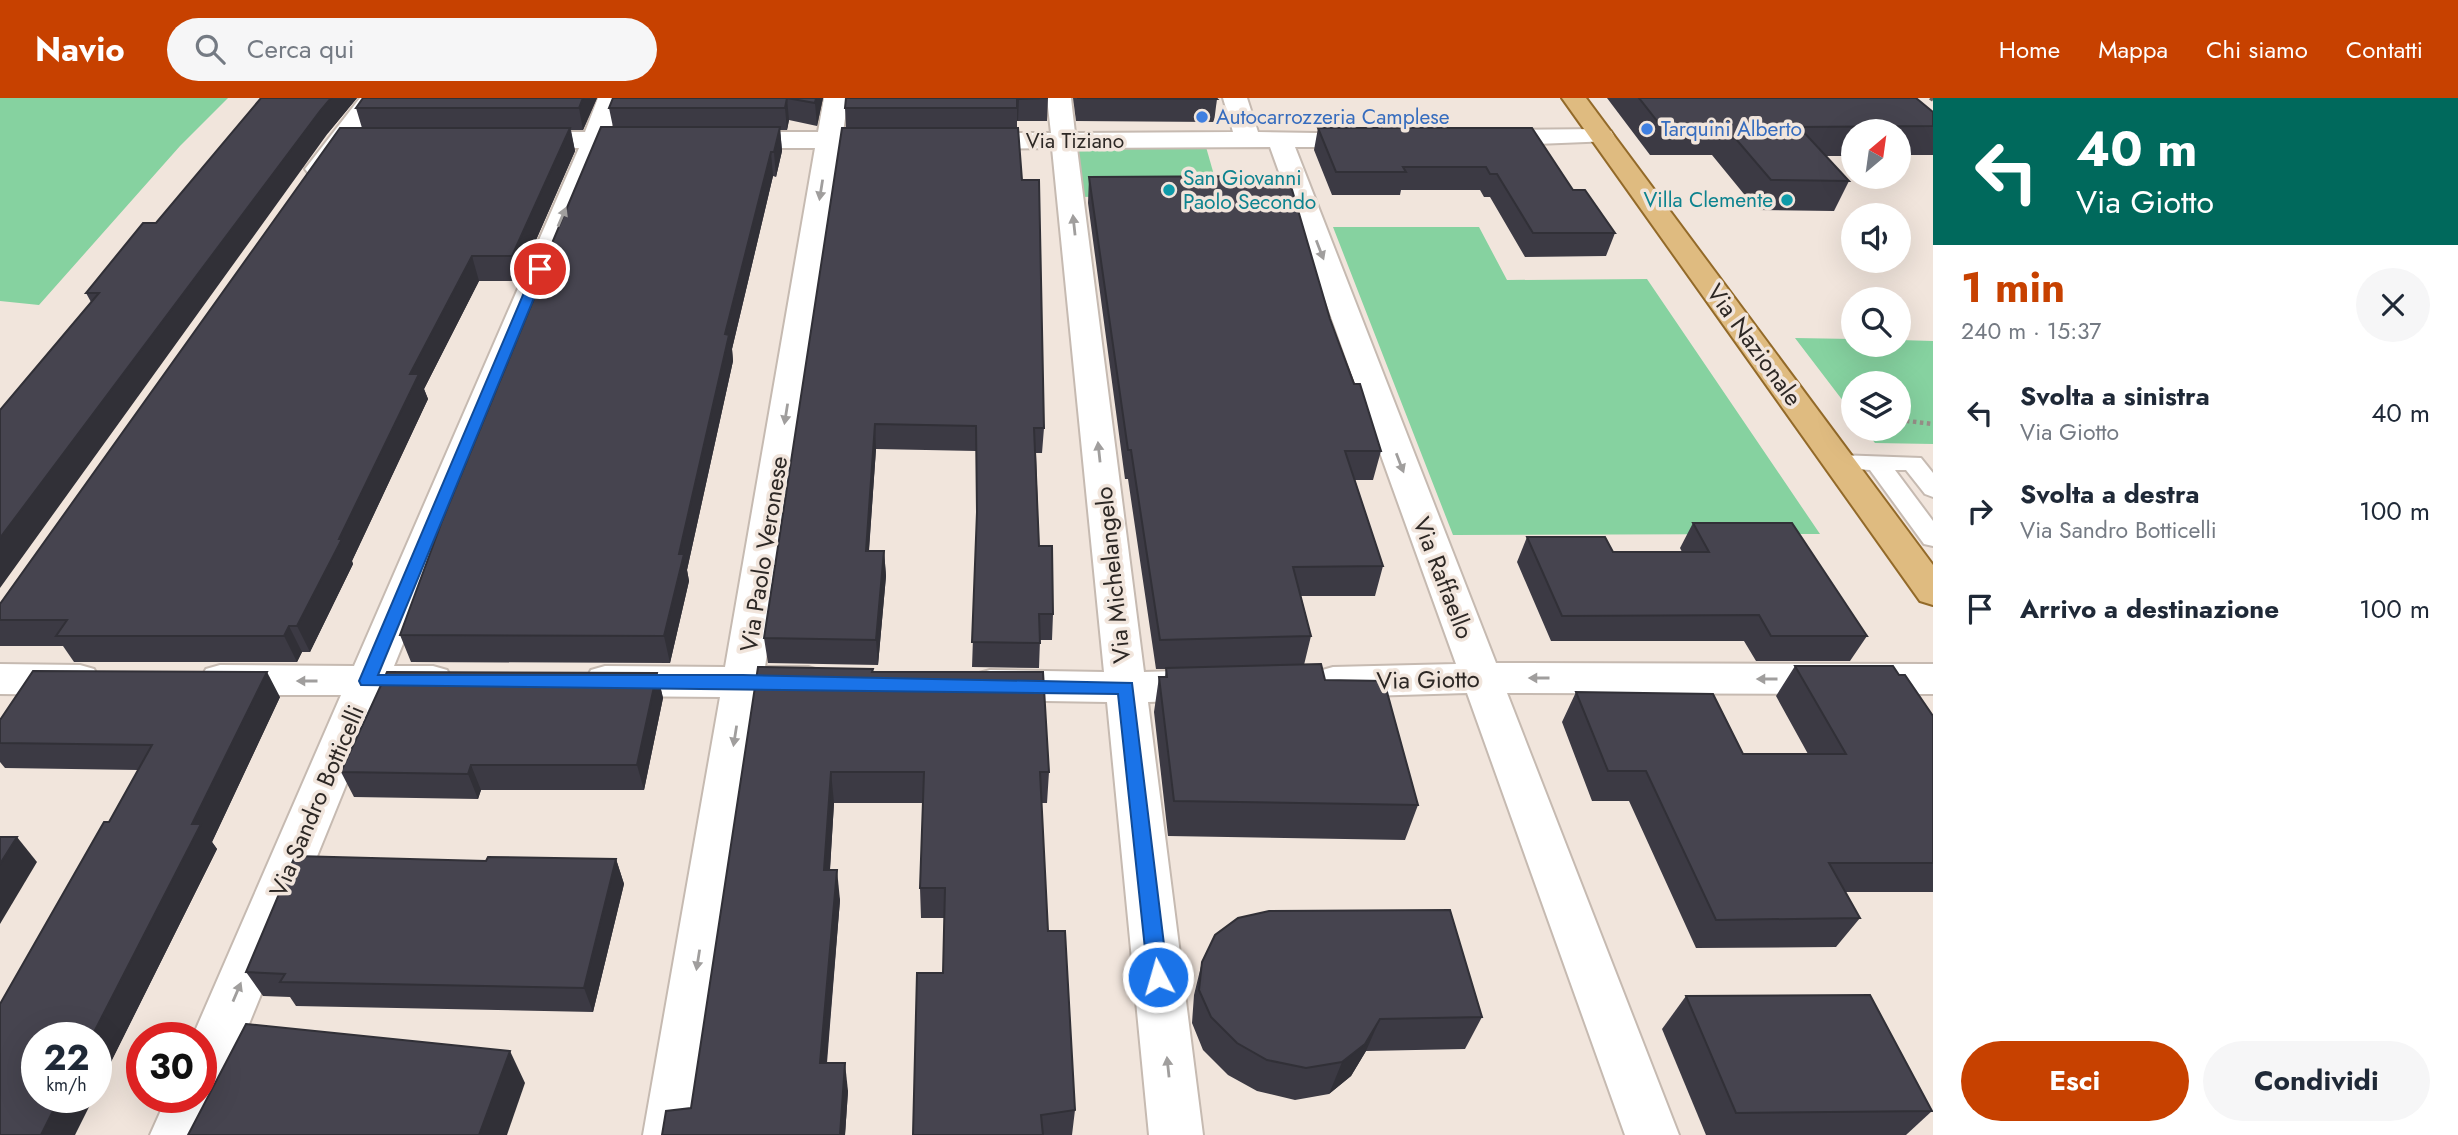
<!DOCTYPE html>
<html lang="it">
<meta charset="utf-8">
<style>
body{margin:0;font-family:Jost,sans-serif;background:#f6f6f7;color:#1f2937;height:100vh;display:flex;flex-direction:column;font-size:26px;white-space:nowrap}
*{box-sizing:border-box;margin:0}
p{font-size:23px;color:#747a83}
.icon{flex:none;width:38px;height:38px;fill:none;stroke:currentColor;stroke-width:2;stroke-linecap:round;stroke-linejoin:round}
.map{position:relative;flex:1;overflow:hidden}
.panel{display:flex;flex-direction:column;background:#fff;width:525px}
.panel>*{flex:none}
.banner{background:#00695c;color:#fff;overflow:hidden}
.needle{width:46px;rotate:29deg}
.tools{position:absolute;left:1841px;top:21px;display:grid;gap:14px}
.tools a{display:grid;place-items:center;width:70px;height:70px;border-radius:50%;background:#fff;box-shadow:0 7px 28px #0002;font-size:35px}
.speed{position:absolute;left:21px;top:924px;display:flex;gap:14px;font-size:35px;font-weight:700;text-align:center}
.speed>*{display:grid;place-content:center;width:91px;height:91px;border-radius:50%;background:#fff;box-shadow:0 7px 28px #0002;line-height:1}
.speed small{font-size:18px;font-weight:400}
.speed .limit{border:10px solid #d22;background:#fff;color:#111}
.pin{position:absolute;display:grid;place-items:center;width:60px;height:60px;color:#fff;margin:-30px;border:4px solid #fff;border-radius:50%;box-shadow:0 2px 7px #0007}
.me{position:absolute;width:77px;margin:-38px;rotate:354deg;stroke-linejoin:round;filter:drop-shadow(0 0 5px #0008)}
.turn{display:flex;align-items:center;gap:24px;height:147px;padding:0 28px;font-size:32px}
.turn .icon{width:91px;height:91px;stroke-width:2.5}
.turn b{display:block;font-size:49px;line-height:60px}
.round{display:grid;place-items:center;flex:none;width:74px;height:74px;border-radius:37px;background:#f6f6f7}
.overview{display:flex;align-items:center;justify-content:space-between;height:119px;padding:0 28px}
h1{font-size:42px;font-weight:700;line-height:52px;color:#c74100}
.action{display:flex;gap:14px;margin-top:auto;padding:14px 28px}
.action a{flex:1;height:80px;border-radius:42px;background:#c74100;color:#fff;font-size:28px;font-weight:700;line-height:80px;text-align:center}
.action a+a{background:#f6f6f7;color:#1f2937}
ul{padding:0;list-style:none}
li{display:flex;align-items:center;gap:21px;height:98px;padding:0 28px}
li div{flex:1}
li b{display:block;font-size:26px}
li em{font-style:normal}
header{display:flex;align-items:center;gap:42px;box-sizing:border-box;height:98px;padding:0 35px;background:#c74100;color:#fff}
header strong{font-size:33px}
nav{display:flex;gap:38px;margin-inline-start:auto;font-size:24px}
.search{width:490px;height:63px;background:#f6f6f7;display:flex;align-items:center;gap:18px;box-sizing:border-box;padding:0 24px;border-radius:38px;color:#747a83;font-size:26px}
main{display:flex;flex:1;min-height:0}
.map>svg:first-child{display:block}
</style>
<header>
<strong>Navio</strong>
<div class="search"><svg class="icon" aria-label="search" viewBox="0 0 24 24"><circle cx="10" cy="10" r="6"/><path d="M15 15l6 6"/></svg>Cerca qui</div>
<nav><a>Home</a><a>Mappa</a><a>Chi siamo</a><a>Contatti</a></nav>
</header>
<main>
<div class="map">
<svg width="1933" height="1037" viewBox="0 0 1933 1037">
<rect width="100%" height="100%" fill="#f1e5dc"/>
<!-- green -->
<g fill="#86d2a0">
<path d="M0 0H228L180 48 39 207 0 203Z"/>
<path d="M1063 49H1206L1220 98 1070 99Z"/>
<path d="M1333 129H1479L1507 182 1647 181 1820 436 1453 437Z"/>
<path d="M1795 240 1853 241V247H1899V242L1933 243V346L1875 345 1864 331H1899V285H1853V316Z"/>
</g>
<g fill="none" stroke-linecap="round" stroke-linejoin="round">
<defs>
<path id="service" d="M1838 357 1921 360 1933 375V399L1925 396 1906 372H1895L1933 423V448L1924 446 1870 372 1830 369 1826 364 1830 359Z"/>
<g id="minor">
<path d="M360 0H384L327 76 318 79 309 76 305 71Z"/>
<path d="M598 0H622L610 34 657 37 661 42 657 47 604 50 394 568H433L447 572 453 583 447 594 433 598H382L204 1037H150L167 999H201V940H192L341 597H220L206 593 200 582 206 571 220 567 354 568 579 50H519L510 47 506 42 510 37 519 34H585Z"/>
<path d="M824 0H848L843 34 902 37 906 42 902 47 841 50 765 569H808L822 573 828 584 822 595 808 599H761L697 1037H643L720 599 605 598 591 594 585 583 591 572 605 568 725 569 815 50H729L720 47 716 42 720 37 729 34H818Z"/>
<path d="M1047 0H1071L1075 35 1233 34 1223 0H1247L1258 34 1378 36 1382 41 1378 46 1369 49H1295L1496 565 1933 566V596L1507 595 1679 1037H1625L1467 595 1333 599 1319 595 1313 584 1319 573 1333 569 1456 566 1270 49 1077 50 1144 574 1210 572 1224 576 1230 587 1224 598 1210 602 1148 604 1203 1037H1149L1107 604 990 602 976 598 970 587 976 576 990 572 1104 574 1052 50 967 51 958 48 954 43 958 38 967 35H1051Z"/>
<path d="M1602 31 1611 33 1614 38 1611 43 1485 48 1476 45 1472 40 1476 35 1485 32Z"/>
<path d="M0 566 80 567 94 571 100 582 94 593 80 597 0 596Z"/>
</g>
<path id="primary" d="M1562 0H1586L1933 467V507L1920 503Z"/>
</defs>
<!-- service casing -->
<use href="#service" stroke="#c6bab1" stroke-width="4"/>
<!-- minor casing -->
<use href="#minor" stroke="#c6bab1" stroke-width="4"/>
<!-- primary casing -->
<use href="#primary" stroke="#936a29" stroke-width="4"/>
<!-- path -->
<path stroke="#978f88" stroke-width="4.5" stroke-dasharray="3.5 3.5" stroke-linecap="butt" d="M1899 322 1933 326"/>
<!-- service -->
<use href="#service" fill="#fff" fill-rule="evenodd"/>
<!-- minor -->
<use href="#minor" fill="#fff" fill-rule="evenodd"/>
<!-- primary -->
<use href="#primary" fill="#dfbb80" fill-rule="evenodd"/>
<!-- rail -->
<path stroke="#665f5b" stroke-width="3.5" stroke-dasharray="6 6" stroke-linecap="butt" d="M1930 0 1933 2"/>
</g>
<!-- wall -->
<g fill="#3c3a44">
<path d="M261 0H357L328 35 91 204 86 195 156 125Z"/>
<path d="M597 0 583 32H571L575 53 518 183H479L424 291 428 301 352 463 353 466 310 554H302L297 564H74L63 548H0V506L362 30 356 10Z"/>
<path d="M613 0H823L817 28 789 22 787 32H780L782 53 776 79 773 78 732 251 733 263 687 472 689 483 670 565 411 564 400 537 549 165 547 157 613 29 609 10Z"/>
<path d="M846 0H1048L1047 23H1017V30L1044 330 1042 355H1036L1039 448 1053 516 1052 542H1040L1039 570 972 569 977 424 976 353 876 351 869 453H884L886 478 878 567 768 565 764 540 846 30 845 10Z"/>
<path d="M1073 0H1216L1217 1 1214 24 1076 23Z"/>
<path d="M1607 0H1916L1933 14V57H1899V33H1853V58H1826L1849 83 1834 113 1757 112 1712 57H1650Z"/>
<path d="M1318 30H1532L1573 92 1615 135 1606 158 1525 159 1490 99H1484L1480 92H1401L1400 97H1332L1314 52Z"/>
<path d="M1089 79 1330 221 1381 353 1373 382H1355L1383 468 1375 498H1301L1311 538 1304 567 1325 582 1418 707 1405 742 1168 738 1154 614 1159 579H1165L1166 571H1156L1128 381H1125L1088 105Z"/>
<path d="M1693 425 1867 538 1850 563H1756L1744 543H1551L1517 464 1527 439 1613 454H1682L1680 450Z"/>
<path d="M1795 568 1899 577 1933 618V794H1845L1860 820 1836 849 1696 850 1629 703H1592L1562 624 1576 594 1743 656H1808L1776 598Z"/>
<path d="M873 574 1049 674 1047 705H1041L1048 833 1075 1012 1072 1037H913L943 875 944 820H921L920 790 923 705H834L830 772 840 802 827 965 848 993 845 1037H662L691 1010Z"/>
<path d="M657 575 663 600 644 692H481L478 701 354 699 341 674Z"/>
<path d="M280 599 212 744 217 751 96 994V940L138 672 5 670 0 664V622Z"/>
<path d="M616 761 624 786 593 914 296 908 290 899 263 898 246 874 486 763Z"/>
<path d="M1202 864 1482 919 1465 951 1366 953 1351 978 1329 996 1295 1002 1257 993 1228 977 1203 952 1192 925 1194 897Z"/>
<path d="M1686 898 1932 1013 1906 1037H1706L1662 931Z"/>
</g>
<!-- shaded-wall -->
<g fill="#313037">
<path d="M331 0H357L328 35 0 490V440L320 13Z"/>
<path d="M583 0H597L583 32 579 10Z"/>
<path d="M787 0 789 22 787 32 785 10Z"/>
<path d="M816 0H823L817 28 815 5Z"/>
<path d="M1017 1H1019L1018 23H1017Z"/>
<path d="M780 29 782 53 776 79 774 54Z"/>
<path d="M570 30 575 53 518 183 512 158Z"/>
<path d="M771 54 773 78 732 251 733 263 687 472 689 483 670 565 664 538 679 456 725 236Z"/>
<path d="M472 158 479 183 424 291 428 301 352 463 353 466 310 554 297 528 339 441 410 276Z"/>
<path d="M875 326 876 351 867 478 866 453Z"/>
<path d="M884 453 886 478 878 567 876 542Z"/>
<path d="M289 528 302 554 297 564 284 538Z"/>
<path d="M267 574 280 599 212 744 217 751 96 994V940H91L192 726Z"/>
<path d="M657 575 663 600 644 692 637 667Z"/>
<path d="M471 667 481 692 478 701 468 676Z"/>
<path d="M831 674 834 705 828 802 824 772Z"/>
<path d="M17 739 37 764 0 826V766Z"/>
<path d="M616 761 624 786 593 914 584 890Z"/>
<path d="M837 772 840 802 824 993 820 965Z"/>
<path d="M1380 921 1366 953 1351 978 1329 996 1342 964Z"/>
<path d="M510 953 525 985 507 1037H479Z"/>
<path d="M845 965 848 993 845 1037H840Z"/>
<path d="M60 999H94L75 1037H41Z"/>
</g>
<!-- building -->
<g fill="#46444f" stroke="#313037" stroke-width="2">
<path d="M261 0H331L320 13 0 440V312L99 195H86L143 125H156Z"/>
<path d="M363 0H583L579 10H356Z"/>
<path d="M613 0H816L815 5 787 0 785 10H609Z"/>
<path d="M846 0H1048L1019 1H1017V10H845Z"/>
<path d="M1077 0H1216L1217 1 1078 0Z"/>
<path d="M1639 0H1916L1933 14V28L1799 29 1849 83 1771 82 1724 27 1661 28Z"/>
<path d="M601 29H780L774 54H771L725 236 729 237 679 456H684L664 538 400 537 442 423 552 157H547Z"/>
<path d="M340 30H570L512 158H472L410 276H419L339 441H342L297 528H289L284 538H56L67 522H0V506Z"/>
<path d="M842 30H1018L1022 82H1039L1044 330H1034L1039 448H1052L1053 516H1039L1040 545 972 544 977 414 976 328 875 326 866 453H884L876 542 764 540Z"/>
<path d="M1318 30H1532L1573 92H1585L1615 135H1533L1497 76H1490L1486 69H1403L1406 74H1336Z"/>
<path d="M1288 78 1330 221 1354 286H1360L1381 353H1345L1383 468 1293 469 1311 538 1160 542 1131 352H1128L1089 79Z"/>
<path d="M1693 425H1792L1867 538H1771L1759 517 1562 518 1527 439H1605L1613 454H1709Z"/>
<path d="M1321 566 1325 582 1384 583 1418 707 1174 703 1159 579H1167L1166 570Z"/>
<path d="M1795 568H1893L1899 577H1905L1933 618V765H1829L1860 820 1716 822 1646 673H1608L1576 594 1713 596 1743 656H1846Z"/>
<path d="M758 569 873 571 872 574H1043L1049 674H1040L1048 833H1065L1075 1012 1041 1017 1043 1037H913L917 875H943L945 790H920L924 674H831L824 772H837L820 965H845L840 1037H662L666 1013 691 1010Z"/>
<path d="M33 573 267 574 192 726H201L91 940H37V999H60L41 1037H0V906L104 724H109L152 647 0 645V622Z"/>
<path d="M387 574 657 575 637 667H471L468 676 341 674Z"/>
<path d="M0 739H17L0 766Z"/>
<path d="M295 758 486 763 488 759 616 761 584 890 280 884 285 876 246 874Z"/>
<path d="M1450 812 1482 919 1380 921 1365 946 1342 964 1306 970 1267 962 1237 945 1211 919 1199 892 1202 864 1215 837 1238 820 1269 813Z"/>
<path d="M1870 897 1932 1013 1736 1015 1686 898Z"/>
<path d="M246 926 510 953 479 1037H188Z"/>
</g>
<!-- one-way arrows -->
<defs><path id="oneway-solid" d="M-6-.8H1V-3.2L6.5 0L1 3.2V.8H-6Z" transform="scale(1.75)"/></defs>
<g fill="#a09e9d">
<use href="#oneway-solid" transform="translate(821 92) rotate(99)"/>
<use href="#oneway-solid" transform="translate(562 119) rotate(-67)"/>
<use href="#oneway-solid" transform="translate(1074 127) rotate(-96)"/>
<use href="#oneway-solid" transform="translate(1320 152) rotate(69)"/>
<use href="#oneway-solid" transform="translate(786 316) rotate(99)"/>
<use href="#oneway-solid" transform="translate(1099 354) rotate(-96)"/>
<use href="#oneway-solid" transform="translate(1400 365) rotate(69)"/>
<use href="#oneway-solid" transform="translate(1539 580) rotate(-180)"/>
<use href="#oneway-solid" transform="translate(1767 581) rotate(-180)"/>
<use href="#oneway-solid" transform="translate(307 583) rotate(-180)"/>
<use href="#oneway-solid" transform="translate(735 638) rotate(99)"/>
<use href="#oneway-solid" transform="translate(698 862) rotate(99)"/>
<use href="#oneway-solid" transform="translate(237 894) rotate(-67)"/>
<use href="#oneway-solid" transform="translate(1168 969) rotate(-96)"/>
</g>
<!-- route -->
<path fill="#1a73e8" stroke="#114b97" stroke-width="2" d="M540 168 546 171 378 577H743L1132 585 1168 879 1165 885 1158 888 1151 885 1148 879 1118 596 361 587 359 583 534 171Z"/>
<!-- markers -->
<g fill="#3f7fe0" stroke="#f1e5dc" stroke-width="2.5">
<circle cx="1202" cy="19" r="7"/>
<circle cx="1647" cy="31" r="7"/>
</g>
<g fill="#0f9aa8" stroke="#f1e5dc" stroke-width="2.5">
<circle cx="1169" cy="92" r="7"/>
<circle cx="1787" cy="102" r="7"/>
</g>
<g text-anchor="middle" stroke-width="7" stroke-linejoin="round" paint-order="stroke">
<!-- far-shop labels -->
<g font-size="21" fill="#366cbe" stroke="#f1e5dc" text-anchor="start">
<text x="1216" y="26">Autocarrozzeria Camplese</text>
<text x="1661" y="38">Tarquini Alberto</text>
</g>
<!-- far-street labels -->
<g font-size="21" fill="#2d2825" stroke="#f1e5dc">
<text x="1075" y="50">Via Tiziano</text>
</g>
<!-- far-culture labels -->
<g font-size="21" fill="#0d838f" stroke="#f1e5dc" text-anchor="start">
<text x="1183" y="87">San Giovanni<tspan x="1183" dy="24">Paolo Secondo</tspan></text>
<text x="1773" y="109" text-anchor="end">Villa Clemente</text>
</g>
<!-- street labels -->
<g font-size="24" fill="#2d2825" stroke="#f1e5dc">
<text transform="translate(1754 247) rotate(54)" y="8">Via Nazionale</text>
<text transform="translate(764 456) rotate(-81)" y="8">Via Paolo Veronese</text>
<text transform="translate(1113 477) rotate(-96)" y="8">Via Michelangelo</text>
<text transform="translate(1443 480) rotate(69)" y="8">Via Raffaello</text>
<text transform="translate(1428 582) rotate(-1)" y="8">Via Giotto</text>
<text transform="translate(317 703) rotate(-67)" y="8">Via Sandro Botticelli</text>
</g>
</g>
</svg>
<div class="tools">
<a><svg class="needle" viewBox="-14 -14 28 28"><path d="M0-13l5 13h-10z" fill="#e53935"/><path d="M0 13l5-13h-10z" fill="#747a83"/></svg></a>
<a><svg class="icon" aria-label="sound" viewBox="0 0 24 24"><path d="M4 9h4l5-4v14l-5-4H4zM17 9q2 3 0 6"/></svg></a>
<a><svg class="icon" aria-label="search" viewBox="0 0 24 24"><circle cx="10" cy="10" r="6"/><path d="M15 15l6 6"/></svg></a>
<a><svg class="icon" aria-label="layers" viewBox="0 0 24 24"><path d="M12 4l9 5-9 5-9-5zM3 14l9 5 9-5"/></svg></a>
</div>
<div class="speed"><div>22<small>km/h</small></div><div class="limit">30</div></div>
<div class="pin" style="left:540px;top:171px;background:#d93025"><svg class="icon" aria-label="arrive" viewBox="0 0 24 24"><path d="M6 21V4h12l-3 4 3 4H6"/></svg></div>
<svg class="me" style="left:1158px;top:879px" viewBox="-20 -20 40 40"><circle r="17" fill="#1a73e8" stroke="#fff" stroke-width="3"/><path d="M0-11L8 9 0 5-8 9z" fill="#fff"/></svg>
</div>
<section class="panel">
<div class="banner">
<div class="turn"><svg class="icon" aria-label="left" viewBox="0 0 24 24"><path d="M17 20v-9H6M10 6l-5 5 5 5"/></svg><div><b>40 m</b>Via Giotto</div></div>
</div>
<div class="overview"><div><h1>1 min</h1><p>240 m · 15:37</p></div><a class="round"><svg class="icon" aria-label="close" viewBox="0 0 24 24"><path d="M6 6l12 12M18 6L6 18"/></svg></a></div>
<ul>
<li><svg class="icon" aria-label="left" viewBox="0 0 24 24"><path d="M17 20v-9H6M10 6l-5 5 5 5"/></svg><div><b>Svolta a sinistra</b><p>Via Giotto</p></div><em>40 m</em></li>
<li><svg class="icon" aria-label="right" viewBox="0 0 24 24"><path d="M7 20v-9h11M14 6l5 5-5 5"/></svg><div><b>Svolta a destra</b><p>Via Sandro Botticelli</p></div><em>100 m</em></li>
<li><svg class="icon" aria-label="arrive" viewBox="0 0 24 24"><path d="M6 21V4h12l-3 4 3 4H6"/></svg><div><b>Arrivo a destinazione</b></div><em>100 m</em></li>
</ul>
<div class="action"><a>Esci</a><a>Condividi</a></div>
</section>
</main>
